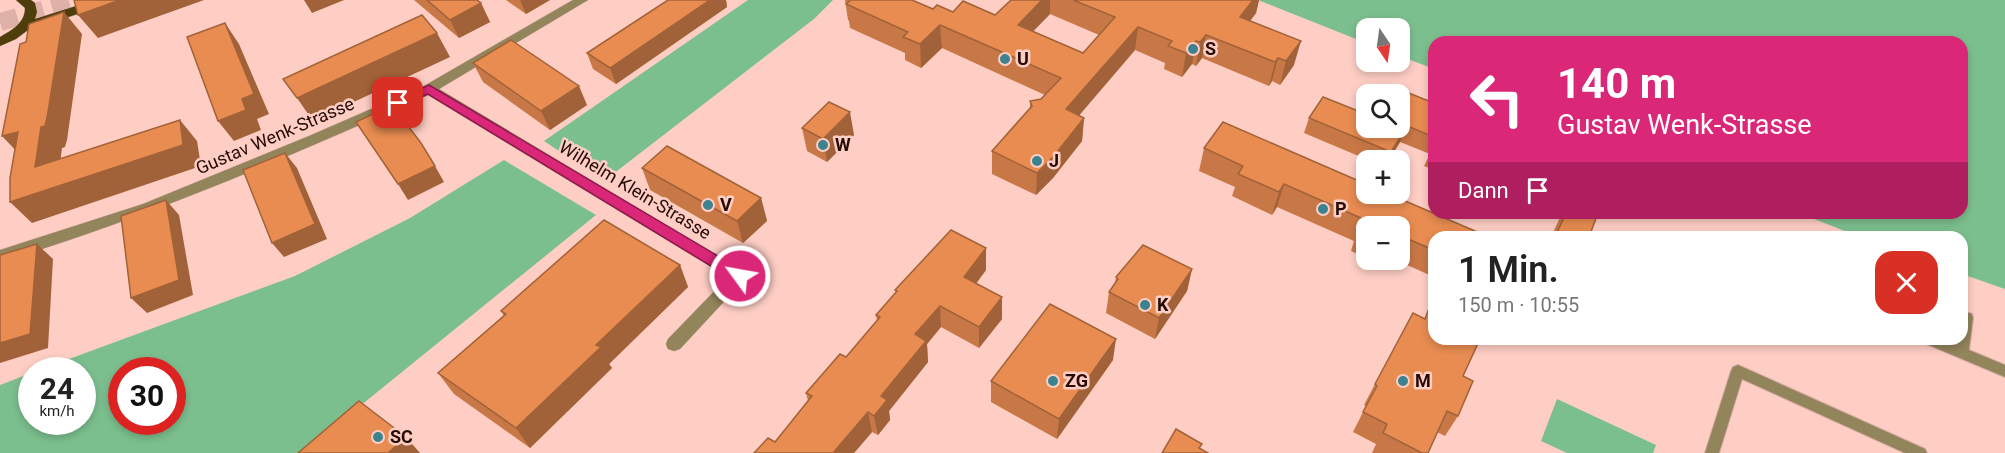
<!DOCTYPE html>
<html lang="de">
<meta charset="utf-8">
<style>
body{margin:0;font-family:Roboto,sans-serif;background:#f6f6f6;color:#222;height:100vh;display:flex;flex-direction:column;font-size:22px;white-space:nowrap}
*{box-sizing:border-box;margin:0}
p{font-size:20px;color:#767676}
.icon{flex:none;width:33px;height:33px;fill:none;stroke:currentColor;stroke-width:2;stroke-linecap:round;stroke-linejoin:round}
.map{position:relative;flex:1;overflow:hidden}
.details{position:absolute;left:1428px;top:231px;width:540px;height:114px;display:flex;flex-direction:column;background:#fff;border-radius:18px;box-shadow:0 3px 9px #0003}
.details>*{flex:none}
.hud{position:absolute;left:1428px;top:36px;width:540px;height:183px;border-radius:18px;box-shadow:0 3px 9px #0003;background:#db2777;color:#fff;overflow:hidden}
.needle{width:39px;rotate:167deg}
.buttons{position:absolute;left:1356px;top:18px;display:grid;gap:12px}
.buttons a{display:grid;place-items:center;width:54px;height:54px;border-radius:12px;background:#fff;box-shadow:0 3px 9px #0003;font-size:30px}
.speed{position:absolute;left:18px;top:357px;display:flex;gap:12px;font-size:30px;font-weight:700;text-align:center}
.speed>*{display:grid;place-content:center;width:78px;height:78px;border-radius:50%;background:#fff;box-shadow:0 3px 9px #0003;line-height:1}
.speed small{font-size:15px;font-weight:400}
.speed .limit{border:9px solid #d22;background:#fff;color:#111}
.pin{position:absolute;display:grid;place-items:center;width:51px;height:51px;color:#fff;margin:-26px;border-radius:12px;box-shadow:0 3px 9px #0006}
.me{position:absolute;width:66px;margin:-33px;rotate:302deg;stroke-linejoin:round;filter:drop-shadow(0 0 4px #0008)}
.turn{display:flex;align-items:center;gap:21px;height:126px;padding:0 30px;font-size:27px}
.turn .icon{width:78px;height:78px;stroke-width:2.5}
.turn b{display:block;font-size:42px;line-height:51px}
.then{display:flex;align-items:center;height:57px;padding:0 30px;background:#0003;gap:12px;font-size:22px}
.round{display:grid;place-items:center;flex:none;width:63px;height:63px;border-radius:18px;background:#f6f6f6}
.head{display:flex;align-items:center;justify-content:space-between;height:102px;padding:0 30px}
h1{font-size:36px;font-weight:600;line-height:45px}
.map>svg:first-child{display:block}
</style>
<div class="map">
<svg width="2005" height="453" viewBox="0 0 2005 453">
<rect width="100%" height="100%" fill="#fecec4"/>
<!-- green -->
<g fill="#7cbf8e" fill-rule="evenodd">
<path d="M748 0H833L814 19 604 181 544 141Z"/>
<path d="M1258 0H2005V289L1962 274V237H1860L1799 213H1962V42H1434V69L1400 56V28H1366V43Z"/>
<path d="M504 160 596 215 302 453H0V385L31 373 32 422H82V370H39L295 276 410 218ZM122 370H172V422H122Z"/>
<path d="M1557 399 1656 445 1653 453H1567L1541 441Z"/>
</g>
<g fill="none" stroke-linecap="round" stroke-linejoin="round">
<!-- highway-tunnel -->
<path stroke="#deb1a8" stroke-width="18" stroke-dasharray="18 9" stroke-linecap="butt" d="M0 22 77 0"/>
<defs>
<g id="lane">
<path d="M1962 311 1972 314 1973 318 1969 350 2005 365V377L1924 343 1923 339H1943L1957 345 1958 339H1962Z"/>
<path d="M1738 365 1925 449 1927 453H1905L1742 379 1719 453H1705L1731 371 1733 367Z"/>
</g>
<path id="street" d="M573 0H588L439 89 744 272 747 276 744 280 680 349 674 351 668 349 666 344 668 339 728 277 428 95C288 157 147 218 0 262V250L143 204 309 136 424 86Z"/>
<path id="primary" d="M16 0H31L35 3 37 12 35 19 95 0H114L112 3 28 30 16 39 0 46V37C12 30 25 23 25 8Z"/>
</defs>
<!-- lane casing -->
<use href="#lane" stroke="#d7aba2" stroke-width="2"/>
<!-- street casing -->
<use href="#street" stroke="#d7aba2" stroke-width="1"/>
<!-- primary casing -->
<use href="#primary" stroke="#d7aba2" stroke-width="1"/>
<!-- lane -->
<use href="#lane" fill="#92845b" fill-rule="evenodd"/>
<!-- street -->
<use href="#street" fill="#92845b" fill-rule="evenodd"/>
<!-- primary -->
<use href="#primary" fill="#4d3e0c" fill-rule="evenodd"/>
</g>
<!-- wall -->
<g fill="#c87846" fill-rule="evenodd">
<path d="M414 0H477L481 3 490 22 459 38Z"/>
<path d="M506 0H550L526 14Z"/>
<path d="M668 0H726L727 7 616 84 593 69 587 53Z"/>
<path d="M845 0H912L933 9 953 12 995 15 1011 0H1259L1256 13 1250 21 1294 65 1280 85 1272 81 1269 86 1202 58 1196 66 1192 64 1182 77 1164 69 1165 63 1135 50 1079 115 1084 118 1082 141 1053 178 1036 195 992 174V151L1030 109V101L1041 99 1045 95 942 48 921 68 905 60V53L850 28 849 21 848 20ZM1050 14 1099 35 1083 53 1033 31Z"/>
<path d="M473 63 587 105 550 130 483 82Z"/>
<path d="M1434 103V170L1424 166 1430 154 1400 142 1389 160H1368L1304 133 1309 118 1366 128Z"/>
<path d="M802 128 854 135 827 162 807 151Z"/>
<path d="M1204 148 1434 237V277L1398 261 1392 270 1370 260H1400V226H1366V258L1351 251 1354 241 1277 207 1272 215 1232 196 1235 187 1199 171Z"/>
<path d="M642 168 761 198 767 221 743 243 650 190Z"/>
<path d="M1562 213H1598L1589 237H1551Z"/>
<path d="M680 265 688 287 609 364 612 368 530 448 454 394 438 373 504 316 501 311Z"/>
<path d="M1192 269 1187 291 1155 339 1106 313 1109 292 1115 283 1116 277Z"/>
<path d="M986 270 976 283 1002 319 979 348 941 327 927 344 928 362 889 411 890 420 878 435 872 432 854 453H754L775 442 808 401 806 393 846 357 877 321 876 315 896 292 895 290Z"/>
<path d="M1113 360 1057 439 991 402V381Z"/>
<path d="M1463 376 1458 416 1445 436 1437 432 1428 453H1372L1376 444 1353 432 1366 406 1364 405 1375 384Z"/>
</g>
<!-- shaded-wall -->
<g fill="#a26239">
<path d="M120 0H204L98 38 78 15Z"/>
<path d="M304 0H344L312 13Z"/>
<path d="M520 0H550L526 14Z"/>
<path d="M710 0H726L727 7 616 84 610 68Z"/>
<path d="M1042 0H1050V14L1017 48 1018 25Z"/>
<path d="M1253 0H1259L1256 13 1235 41 1240 17Z"/>
<path d="M481 3 490 22 459 38 450 20Z"/>
<path d="M64 12 82 34 67 140 65 147 62 148 57 187 180 120 197 141 201 166 32 223 10 202 23 158 2 136 41 127Z"/>
<path d="M225 23 239 44 269 114 257 119 261 130 234 141 218 121 242 99Z"/>
<path d="M940 25 942 48 921 68 920 44Z"/>
<path d="M1138 27 1135 50 1065 132 1066 109Z"/>
<path d="M437 33 450 57 313 121 297 98Z"/>
<path d="M1206 35 1202 58 1196 66 1200 42Z"/>
<path d="M1196 41 1192 64 1182 77 1186 53Z"/>
<path d="M1301 41 1294 65 1280 85 1286 61Z"/>
<path d="M1278 58 1272 81 1269 86 1275 62Z"/>
<path d="M579 86 587 105 550 130 541 111Z"/>
<path d="M850 112 854 135 827 162 823 139Z"/>
<path d="M1084 118 1082 141 1053 178 1036 195 1037 173Z"/>
<path d="M1407 126 1400 142 1389 160H1388L1391 152Z"/>
<path d="M285 153 297 168 327 239 284 257 272 243Z"/>
<path d="M435 166 444 182 408 200 398 184Z"/>
<path d="M1284 184 1277 207 1272 215 1279 192Z"/>
<path d="M761 198 767 221 743 243 737 221Z"/>
<path d="M166 200 179 215 193 295 147 313 131 298Z"/>
<path d="M1408 239 1400 257V252L1402 247Z"/>
<path d="M37 244 53 259 48 348 0 363V343Z"/>
<path d="M986 248V270L965 299 964 277Z"/>
<path d="M1396 260H1398L1392 270Z"/>
<path d="M680 265 688 287 609 364 612 368 530 448 516 428 596 345Z"/>
<path d="M1192 269 1187 291 1155 339 1159 318Z"/>
<path d="M1002 297V319L979 348V327Z"/>
<path d="M940 306 941 327 927 344 928 362 889 411 890 420 878 435 874 416 881 396 915 334Z"/>
<path d="M1116 339 1113 360 1057 439 1059 419Z"/>
<path d="M868 412 872 432 854 453H833Z"/>
<path d="M406 437 420 453H388Z"/>
</g>
<!-- building -->
<g fill="#e88c51" stroke="#a26239" stroke-width="1.5">
<path d="M74 0H120L78 15Z"/>
<path d="M427 0H477L481 3 450 20Z"/>
<path d="M668 0H710L610 68 587 53Z"/>
<path d="M851 0H912L933 9 937 5 953 12 963 1 995 15 1011 0H1042L1018 25 1083 53 1115 17 1073 0H1253L1240 17 1301 41 1286 61 1278 58 1275 62 1206 35 1200 42 1196 41 1186 53 1168 46 1172 41 1138 27 1066 109 1084 118 1054 156 1037 173 992 151 1032 106 1030 101 1041 99 1061 78 940 25 920 44 903 37 908 32 846 4Z"/>
<path d="M64 12 47 118 45 126 41 127 35 167 180 120 183 145 10 202V178L18 132 2 136 20 44 26 42 29 24Z"/>
<path d="M422 15 437 33 297 98 283 79Z"/>
<path d="M225 23 254 94 242 99 246 110 218 121 187 37Z"/>
<path d="M511 40 579 86 541 111 473 63Z"/>
<path d="M1401 90 1434 103V137L1407 126 1391 152 1309 118 1323 97 1366 114V128H1400V94H1398Z"/>
<path d="M829 102 850 112 823 139 802 128Z"/>
<path d="M392 105 421 143 435 166 398 184 356 122Z"/>
<path d="M1223 122 1366 184V194H1389L1482 234 1481 237H1434V250L1408 239 1402 247 1400 246V226H1366V232L1359 228 1363 219 1284 184 1279 192 1238 174 1243 166 1204 148Z"/>
<path d="M667 146 761 198 737 221 642 168Z"/>
<path d="M285 153 315 224 272 243 243 170Z"/>
<path d="M166 200 179 280 131 298 121 216Z"/>
<path d="M1566 213H1598L1589 237H1555Z"/>
<path d="M604 220 680 265 596 345 601 347 516 428 438 373 506 314 501 311Z"/>
<path d="M951 230 986 248 964 277 1002 297 979 327 940 306 915 334 926 341 881 396 887 400 874 416 868 412 833 453H754L768 438 775 442 812 396 806 393 840 354 846 357 880 317 876 315 897 291 895 290Z"/>
<path d="M37 244 30 334 0 343V255Z"/>
<path d="M1143 245 1192 269 1159 318 1109 292 1118 279 1116 277Z"/>
<path d="M1050 304 1116 339 1059 419 991 381Z"/>
<path d="M1428 311 1434 314V339H1480L1463 376 1473 381 1458 416 1447 411 1428 453H1422L1383 433 1387 424 1363 412 1377 386 1375 384 1413 313 1425 319Z"/>
<path d="M359 401 406 437 388 453H298Z"/>
<path d="M1176 429 1202 444 1199 448 1208 453H1162Z"/>
</g>
<!-- route -->
<path fill="#db2777" stroke="#8e194d" stroke-width="1.5" d="M429 85 745 272 747 276 745 280H734L428 94 398 107 391 103 393 100Z"/>
<!-- markers -->
<g fill="#3d828f" stroke="#fecec4" stroke-width="2">
<circle cx="1193" cy="49" r="6"/>
<circle cx="1005" cy="59" r="6"/>
<circle cx="823" cy="145" r="6"/>
<circle cx="1037" cy="161" r="6"/>
<circle cx="708" cy="205" r="6"/>
<circle cx="1323" cy="209" r="6"/>
<circle cx="1145" cy="305" r="6"/>
<circle cx="1053" cy="381" r="6"/>
<circle cx="1403" cy="381" r="6"/>
<circle cx="378" cy="437" r="6"/>
</g>
<g text-anchor="middle" stroke-width="5" stroke-linejoin="round" paint-order="stroke">
<!-- poi labels -->
<g font-size="18" font-weight="bold" fill="#260b06" stroke="#fecec4" text-anchor="start">
<text x="1205" y="55">S</text>
<text x="1017" y="65">U</text>
<text x="835" y="151">W</text>
<text x="1049" y="167">J</text>
<text x="720" y="211">V</text>
<text x="1335" y="215">P</text>
<text x="1157" y="311">K</text>
<text x="1065" y="387">ZG</text>
<text x="1415" y="387">M</text>
<text x="390" y="443">SC</text>
</g>
<!-- street labels -->
<g font-size="18" fill="#260b06" stroke="#fecec4">
<text transform="translate(275 136) rotate(-23)" y="6">Gustav Wenk-Strasse</text>
<text transform="translate(635 190) rotate(31)" y="6">Wilhelm Klein-Strasse</text>
</g>
</g>
</svg>
<div class="buttons">
<a><svg class="needle" viewBox="-14 -14 28 28"><path d="M0-13l5 13h-10z" fill="#e53935"/><path d="M0 13l5-13h-10z" fill="#767676"/></svg></a>
<a><svg class="icon" aria-label="search" viewBox="0 0 24 24"><circle cx="10" cy="10" r="6"/><path d="M15 15l6 6"/></svg></a>
<a>+</a>
<a>−</a>
</div>
<div class="speed"><div>24<small>km/h</small></div><div class="limit">30</div></div>
<div class="pin" style="left:398px;top:103px;background:#d93025"><svg class="icon" aria-label="arrive" viewBox="0 0 24 24"><path d="M6 21V4h12l-3 4 3 4H6"/></svg></div>
<svg class="me" style="left:740px;top:276px" viewBox="-20 -20 40 40"><circle r="17" fill="#db2777" stroke="#fff" stroke-width="3"/><path d="M0-11L8 9 0 5-8 9z" fill="#fff"/></svg>
<div class="hud">
<div class="turn"><svg class="icon" aria-label="left" viewBox="0 0 24 24"><path d="M17 20v-9H6M10 6l-5 5 5 5"/></svg><div><b>140 m</b>Gustav Wenk-Strasse</div></div>
<div class="then">Dann<svg class="icon" aria-label="arrive" viewBox="0 0 24 24"><path d="M6 21V4h12l-3 4 3 4H6"/></svg></div>
</div>
<section class="details">
<div class="head"><div><h1>1 Min.</h1><p>150 m · 10:55</p></div><a class="round" style="background:#d93025;color:#fff"><svg class="icon" aria-label="close" viewBox="0 0 24 24"><path d="M6 6l12 12M18 6L6 18"/></svg></a></div>
</section>
</div>
